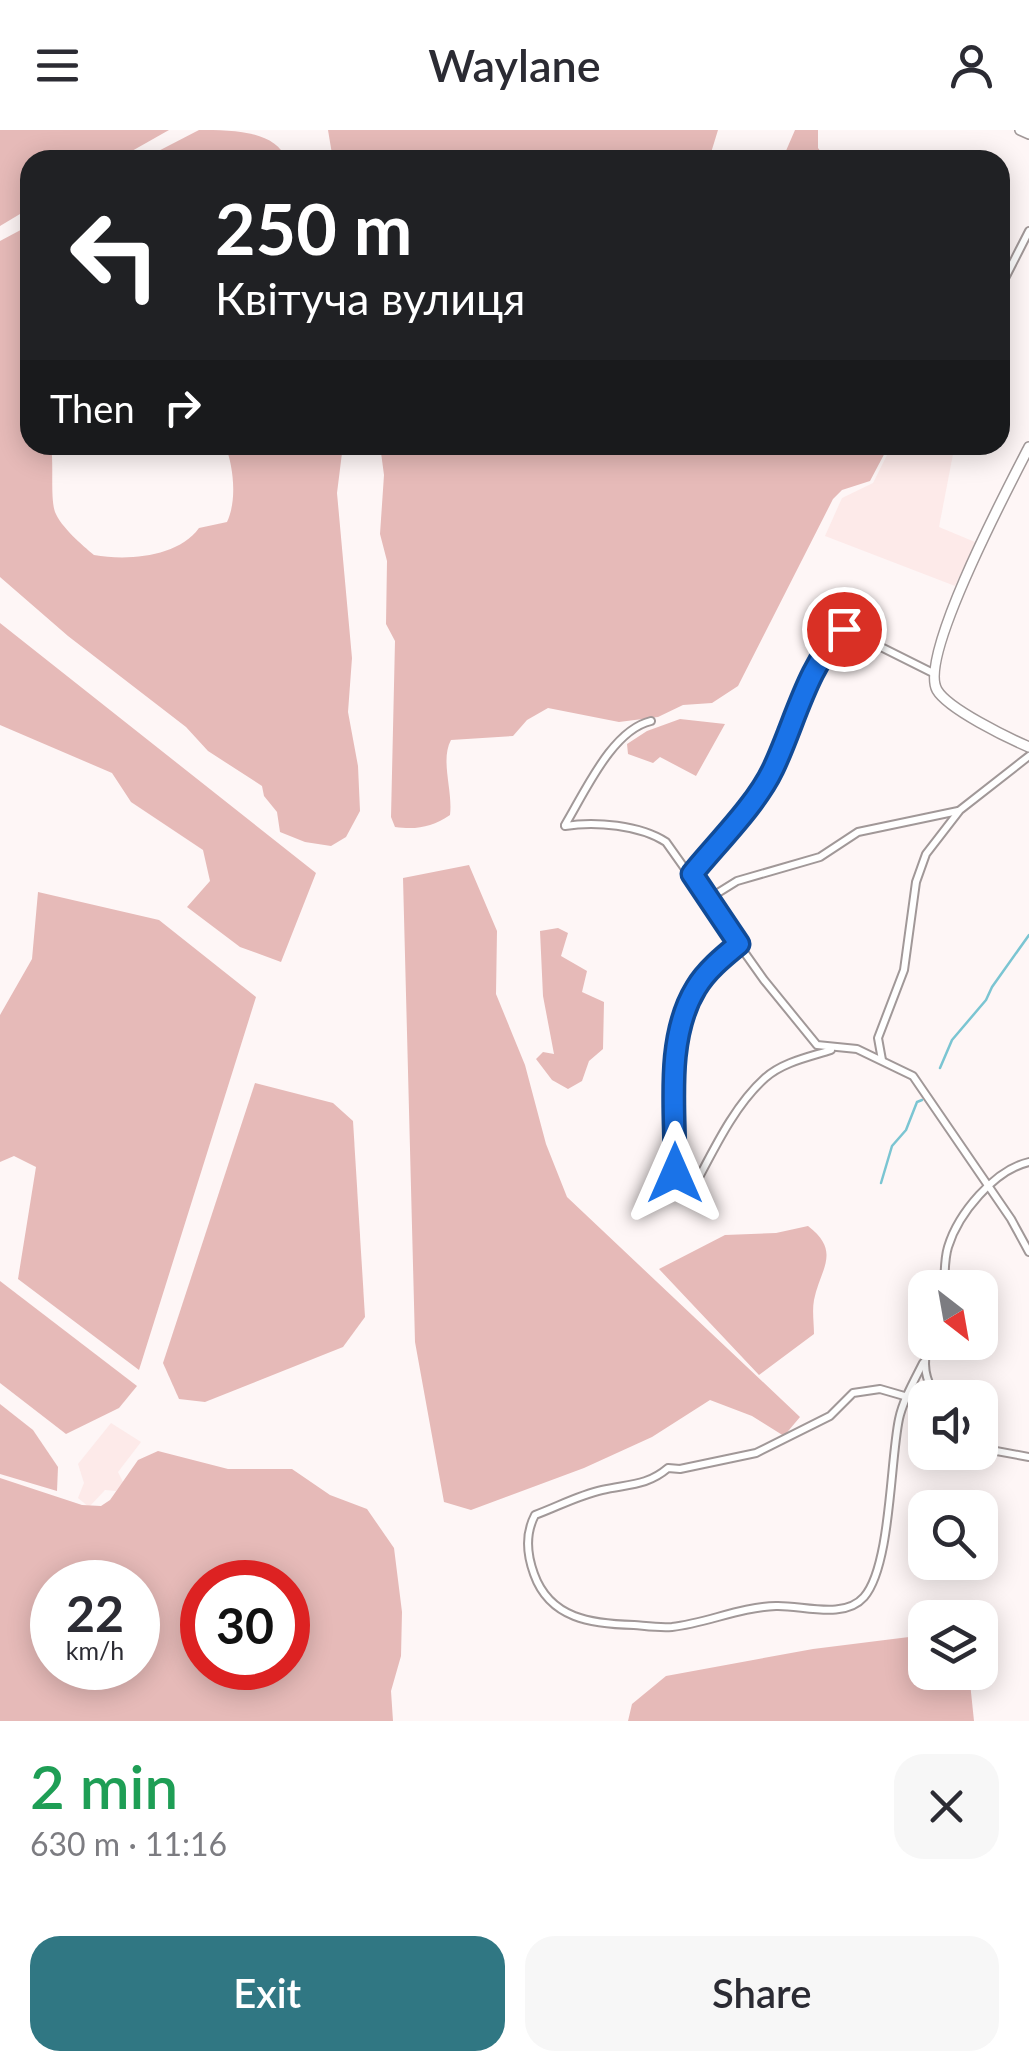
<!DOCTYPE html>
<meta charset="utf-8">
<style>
body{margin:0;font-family:Lato,sans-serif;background:#f7f7f7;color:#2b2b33;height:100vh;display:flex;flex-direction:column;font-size:38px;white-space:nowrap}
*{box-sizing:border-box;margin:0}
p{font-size:32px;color:#7c7c81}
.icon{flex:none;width:55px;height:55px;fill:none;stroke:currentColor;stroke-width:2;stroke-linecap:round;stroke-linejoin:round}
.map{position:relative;height:1591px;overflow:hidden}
.drawer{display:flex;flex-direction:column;background:#fff;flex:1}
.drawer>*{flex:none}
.hud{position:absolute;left:20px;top:20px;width:990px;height:305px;border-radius:30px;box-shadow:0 5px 25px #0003;background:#202124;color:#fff;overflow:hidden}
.needle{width:65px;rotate:149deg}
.tools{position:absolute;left:908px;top:1140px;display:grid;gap:20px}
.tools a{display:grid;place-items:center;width:90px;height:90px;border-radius:20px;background:#fff;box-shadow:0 5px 25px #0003;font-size:50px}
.speed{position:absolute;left:30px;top:1430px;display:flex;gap:20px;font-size:50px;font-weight:700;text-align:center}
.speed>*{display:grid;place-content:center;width:130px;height:130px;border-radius:50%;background:#fff;box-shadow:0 5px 25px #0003;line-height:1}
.speed small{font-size:25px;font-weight:400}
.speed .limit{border:15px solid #d22;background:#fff;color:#111}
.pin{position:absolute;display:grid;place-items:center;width:85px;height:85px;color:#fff;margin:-42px;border:5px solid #fff;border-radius:50%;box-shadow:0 2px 10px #0007}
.me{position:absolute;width:110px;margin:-55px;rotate:0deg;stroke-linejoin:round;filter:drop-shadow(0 0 8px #0008)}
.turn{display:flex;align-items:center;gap:35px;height:210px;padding:0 30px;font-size:45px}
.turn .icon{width:130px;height:130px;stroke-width:2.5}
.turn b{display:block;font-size:70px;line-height:85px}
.then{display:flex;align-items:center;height:95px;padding:0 30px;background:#0003;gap:20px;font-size:38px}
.round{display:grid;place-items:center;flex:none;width:105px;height:105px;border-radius:30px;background:#f7f7f7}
.headline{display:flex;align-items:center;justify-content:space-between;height:170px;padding:0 30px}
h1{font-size:60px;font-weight:600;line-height:75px;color:#1e9e55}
.cta{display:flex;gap:20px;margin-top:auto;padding:20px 30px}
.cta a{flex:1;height:115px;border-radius:30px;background:#307783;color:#fff;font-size:40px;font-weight:600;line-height:115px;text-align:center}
.cta a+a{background:#f7f7f7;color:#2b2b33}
header{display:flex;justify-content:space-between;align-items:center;height:130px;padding:0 30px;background:#fff;font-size:45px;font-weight:600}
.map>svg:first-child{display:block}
</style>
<header><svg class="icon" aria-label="menu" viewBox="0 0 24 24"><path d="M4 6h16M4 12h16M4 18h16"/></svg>Waylane<svg class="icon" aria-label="person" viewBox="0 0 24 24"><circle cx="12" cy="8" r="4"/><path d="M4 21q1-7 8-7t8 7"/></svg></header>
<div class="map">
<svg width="1029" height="1591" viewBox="0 0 1029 1591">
<rect width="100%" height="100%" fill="#fef6f6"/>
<!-- built -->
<g fill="#fdeae9">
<path d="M892 315H949L954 319 939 397 975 412 955 456 825 406 842 368 873 353Z"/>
<path d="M111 1293 141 1312 118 1342 123 1352 116 1361 105 1360 89 1377 78 1368 84 1353 78 1334Z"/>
</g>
<!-- green -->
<g fill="#e6bab8" fill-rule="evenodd">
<path d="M0 0H169L116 30H30V78L0 96Z"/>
<path d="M199 0C232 0 275 0 287 30H141Z"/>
<path d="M328 0H718L710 26 714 30H333Z"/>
<path d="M795 0H818V18L827 30H782Z"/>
<path d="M30 95V315H51C54 334 50 367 55 382 61 397 82 415 94 425 128 431 178 427 199 398L227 392C237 371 234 337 225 315H343L337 363 352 528 348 582 358 636 360 681 346 707 331 716 305 712 280 702 277 682 264 666 262 656 208 621 186 597 68 506 0 447V111Z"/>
<path d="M380 315H889L870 351 842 360 833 369 738 556 712 573 683 575 658 587 619 592 548 578 527 590 513 606 451 610C440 630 453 660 450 685 432 697 417 700 395 697L391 687 395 511 386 494 387 431 380 404 384 345Z"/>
<path d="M0 493 316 743 281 832 240 817 187 777 210 751 203 720 131 672 112 643 0 595Z"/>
<path d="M680 589 725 594 696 646 660 627 653 633 628 624 627 614 647 601Z"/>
<path d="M469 735 497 801 496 864 525 935 546 1014 567 1067 800 1287 784 1306 752 1286 710 1270 652 1307 584 1338 471 1380 444 1372 415 1212 403 748Z"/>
<path d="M38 762 159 790 256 867 139 1240 18 1149 36 1037 14 1026 0 1032V885L32 829Z"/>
<path d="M558 798 568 803 561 826 587 841 582 862 604 872 603 919 589 931 582 951 568 959 552 950 536 929 543 922 554 924 543 866 540 801Z"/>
<path d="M255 953 333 973 353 991 365 1187 343 1217 205 1272 179 1269 163 1233Z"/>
<path d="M808 1096C842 1122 820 1139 814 1170 812 1181 814 1193 814 1204L759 1245 659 1139 725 1105 776 1103Z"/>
<path d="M0 1151 137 1256 119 1278 66 1304 0 1253Z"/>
<path d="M0 1274 33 1300 58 1337 57 1361 0 1344Z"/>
<path d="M158 1321 228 1339H292L330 1365 367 1379 394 1418 402 1482 401 1526 391 1561 393 1591H0V1348L82 1375 101 1376 110 1370 138 1330ZM52 1452H138V1538H52ZM202 1452H288V1538H202Z"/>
<path d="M925 1505V1542L969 1543 974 1591H628L632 1574 666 1546 813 1519Z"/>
</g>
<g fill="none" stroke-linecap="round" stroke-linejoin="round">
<!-- stream -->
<g stroke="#7bc5d2" stroke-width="2.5">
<path d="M940 938 952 910 986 870 992 857 1029 805"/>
<path d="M881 1053 892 1016 906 1000 917 972 922 970"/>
</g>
<defs>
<g id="minor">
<path d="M1000 158 1029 101"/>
<path d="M565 695C585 662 612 600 651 591"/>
<path d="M565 696C595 691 640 695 666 712L764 850 817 915 857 919 913 946 1011 1089 1029 1122"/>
<path d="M692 744C717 713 756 674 774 638 796 593 807 535 845 499L933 543"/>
<path d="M708 769 737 751 820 727 858 702 958 681"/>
<path d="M739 814C723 827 706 841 696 858 664 910 676 985 675 1043L679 1050 696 1053C715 1017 735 975 765 948 783 932 809 927 831 920"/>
<path d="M882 930 878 908 904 840 916 752 926 724 960 680 1029 626"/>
<path d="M944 1158C945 1144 944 1130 948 1117 958 1084 994 1040 1029 1032"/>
<path d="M928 1212C922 1235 925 1248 936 1268"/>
<path d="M923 1233C914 1251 903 1270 899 1289 890 1331 891 1436 864 1467 844 1490 802 1475 776 1476 740 1477 707 1493 672 1497 659 1498 646 1496 634 1495 592 1494 550 1489 534 1444 527 1425 525 1404 535 1385 557 1377 579 1365 602 1360 628 1354 647 1356 668 1338L680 1339 756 1323 830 1286 853 1263 880 1259 925 1272"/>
<path d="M980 1318 1029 1327"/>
</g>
<g id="tertiary">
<path d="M1020 0 1029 4"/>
<path d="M1029 317C1010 354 918 527 937 560 948 579 1008 608 1029 617"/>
</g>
</defs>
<!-- minor casing -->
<use href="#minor" stroke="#a19898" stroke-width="10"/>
<!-- tertiary casing -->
<use href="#tertiary" stroke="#a19898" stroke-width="12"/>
<!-- minor -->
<use href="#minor" stroke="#fff" stroke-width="6"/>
<!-- tertiary -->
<use href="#tertiary" stroke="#fff" stroke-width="9"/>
</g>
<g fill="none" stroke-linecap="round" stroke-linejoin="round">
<defs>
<path id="route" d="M675 1043C676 985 664 910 696 858 706 841 723 827 739 814L692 744C717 713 756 675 773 639 795 593 807 535 844 499"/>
</defs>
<!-- route casing -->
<use href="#route" stroke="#114b97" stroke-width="25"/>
<!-- route -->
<use href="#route" stroke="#1a73e8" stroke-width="18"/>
</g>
</svg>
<div class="tools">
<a><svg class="needle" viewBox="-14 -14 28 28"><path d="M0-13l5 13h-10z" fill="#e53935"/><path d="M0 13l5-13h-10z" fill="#7c7c81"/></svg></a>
<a><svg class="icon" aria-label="sound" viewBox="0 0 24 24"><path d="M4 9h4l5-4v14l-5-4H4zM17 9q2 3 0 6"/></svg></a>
<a><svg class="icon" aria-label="search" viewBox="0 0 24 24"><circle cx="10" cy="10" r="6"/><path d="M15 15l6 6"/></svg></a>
<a><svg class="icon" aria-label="layers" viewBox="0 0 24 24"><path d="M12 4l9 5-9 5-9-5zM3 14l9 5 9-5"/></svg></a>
</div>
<div class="speed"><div>22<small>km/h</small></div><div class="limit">30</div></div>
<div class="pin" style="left:844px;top:499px;background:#d93025"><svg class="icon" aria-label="arrive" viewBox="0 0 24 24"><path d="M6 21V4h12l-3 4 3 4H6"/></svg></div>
<svg class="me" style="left:675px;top:1043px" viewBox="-20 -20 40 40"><path d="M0-17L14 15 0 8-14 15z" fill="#1a73e8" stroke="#fff" stroke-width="4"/></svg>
<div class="hud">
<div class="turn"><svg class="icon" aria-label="left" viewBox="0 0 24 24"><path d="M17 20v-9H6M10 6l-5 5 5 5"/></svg><div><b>250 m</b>Квітуча вулиця</div></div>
<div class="then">Then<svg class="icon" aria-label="right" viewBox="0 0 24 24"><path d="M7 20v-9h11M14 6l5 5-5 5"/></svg></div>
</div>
</div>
<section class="drawer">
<div class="headline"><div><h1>2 min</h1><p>630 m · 11:16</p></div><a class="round"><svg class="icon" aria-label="close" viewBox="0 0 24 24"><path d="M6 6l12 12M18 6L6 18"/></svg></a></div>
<div class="cta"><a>Exit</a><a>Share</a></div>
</section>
